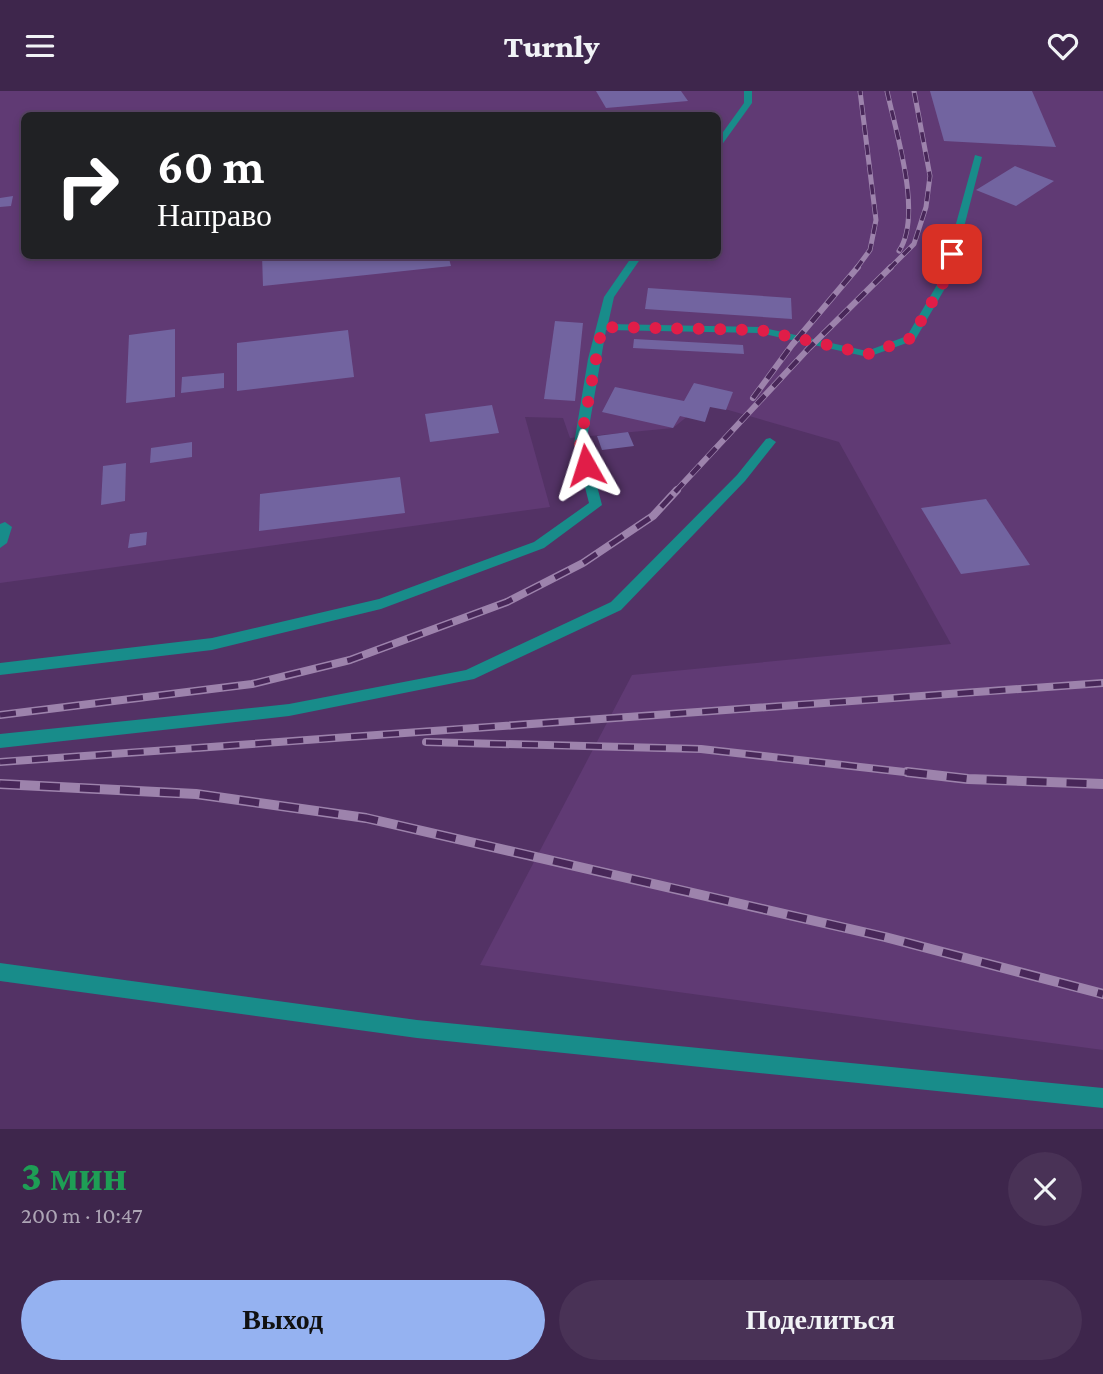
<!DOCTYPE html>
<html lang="ru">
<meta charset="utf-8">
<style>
body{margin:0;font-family:"Crimson Pro",serif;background:#493256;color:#f1f3f6;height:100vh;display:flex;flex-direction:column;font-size:26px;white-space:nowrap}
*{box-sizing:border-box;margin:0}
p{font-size:23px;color:#ada5b5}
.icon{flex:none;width:38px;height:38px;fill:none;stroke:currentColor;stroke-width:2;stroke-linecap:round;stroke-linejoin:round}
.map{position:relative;height:1038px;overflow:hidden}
.panel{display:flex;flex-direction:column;background:#3e264c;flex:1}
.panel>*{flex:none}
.hud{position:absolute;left:21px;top:21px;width:700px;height:147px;border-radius:10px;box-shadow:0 4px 10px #0003,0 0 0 2px #574364;background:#202124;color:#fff;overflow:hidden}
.pin{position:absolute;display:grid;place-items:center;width:60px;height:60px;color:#fff;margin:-30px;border-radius:14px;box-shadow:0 4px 10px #0006}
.me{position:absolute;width:77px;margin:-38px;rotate:354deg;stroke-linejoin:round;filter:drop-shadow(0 0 5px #0008)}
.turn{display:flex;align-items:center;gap:24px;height:147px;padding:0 21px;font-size:32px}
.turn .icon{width:91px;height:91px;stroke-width:2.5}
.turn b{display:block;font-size:49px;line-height:60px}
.round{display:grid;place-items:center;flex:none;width:74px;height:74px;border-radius:37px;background:#493256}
.summary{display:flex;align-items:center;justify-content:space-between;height:119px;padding:0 21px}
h1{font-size:42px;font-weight:800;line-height:52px;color:#1e9e55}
.button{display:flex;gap:14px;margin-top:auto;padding:14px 21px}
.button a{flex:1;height:80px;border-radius:42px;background:#95b2f1;color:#111;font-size:28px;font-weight:800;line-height:80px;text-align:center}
.button a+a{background:#493256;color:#f1f3f6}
header{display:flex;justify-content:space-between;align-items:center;height:91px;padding:0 21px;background:#3e264c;font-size:32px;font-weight:800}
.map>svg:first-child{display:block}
</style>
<header><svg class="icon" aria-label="menu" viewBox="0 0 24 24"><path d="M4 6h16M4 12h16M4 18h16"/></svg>Turnly<svg class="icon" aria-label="heart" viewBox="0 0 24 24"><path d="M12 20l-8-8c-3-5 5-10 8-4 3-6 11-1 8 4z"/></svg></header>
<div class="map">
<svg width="1103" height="1038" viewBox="0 0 1103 1038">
<rect width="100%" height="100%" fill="#533265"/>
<!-- built -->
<path fill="#603a74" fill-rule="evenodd" d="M0 0H1103V959L480 874 632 584 951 553 839 351 704 312 673 337 570 347 563 327 525 326 550 416 0 492ZM24 24H718V164H24Z"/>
<!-- building -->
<g fill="#7264a0">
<path d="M596 0H681L688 10 606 17Z"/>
<path d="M930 0H1032L1056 56 944 50Z"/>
<path d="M1015 75 1054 90 1016 115 976 99Z"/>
<path d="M13 105 11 115 0 116V107Z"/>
<path d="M262 164H448L451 175 263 195Z"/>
<path d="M648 197 791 207 792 228 645 218Z"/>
<path d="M555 230 583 232 575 310 544 308Z"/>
<path d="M175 238V306L126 312 129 244Z"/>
<path d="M348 239 354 286 237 300V252Z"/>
<path d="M634 248 743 254 744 263 633 257Z"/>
<path d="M224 282V297L181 302 182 286Z"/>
<path d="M694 292 733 301 726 319 710 316 705 331 680 325 673 337 602 321 615 296 684 310Z"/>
<path d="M492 314 499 342 430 351 425 323Z"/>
<path d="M628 341 634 355 602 359 597 345Z"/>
<path d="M192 351V366L150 372 151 357Z"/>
<path d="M126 372 125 410 101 414 103 375Z"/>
<path d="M400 386 405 422 259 440 260 403Z"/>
<path d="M986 408 1030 474 961 483 921 417Z"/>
<path d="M147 441 146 454 128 457 130 443Z"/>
</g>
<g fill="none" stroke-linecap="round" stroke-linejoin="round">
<!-- lane -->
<g fill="#188c8a" fill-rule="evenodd">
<path d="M744 0H752V12L721 55H718V48L744 12Z"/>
<path d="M975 64 982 66 951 187 915 249 868 266 760 242 606 239 586 353 584 356H576L574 353 588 268 604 206 633 164H643L614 206 608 233 760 236 867 260 907 245 941 187Z"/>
</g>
<!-- street -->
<g fill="#188c8a" fill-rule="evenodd">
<path d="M770 347 776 351 745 390 621 519 474 588 289 625 0 657V643L289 613 466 579 611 511 737 384 766 348Z"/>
<path d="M580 349 586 353 602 414 544 457 381 518 212 559 0 584V572L212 547 379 508 534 451 589 412 574 353Z"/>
<path d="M5 431 12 436 7 452 0 457V433Z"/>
<path d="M0 872 417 929 1103 997V1017L417 947 0 890Z"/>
</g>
<defs>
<g id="rail-far3">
<path d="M887 0C896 42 923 124 899 160"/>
<path d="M856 178 870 159 876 129 860 0"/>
<path d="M889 178 914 153 926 116 930 85 914 0"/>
</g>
<g id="rail-far2">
<path d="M753 307 792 254 858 176"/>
<path d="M675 401 809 257 891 176"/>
</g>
<g id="rail-far1">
<path d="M0 624 252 593 350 569 507 511 583 472 653 425 677 399"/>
<path d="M426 651 701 658 922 683"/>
<path d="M0 671 1103 592"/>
</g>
<g id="rail">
<path d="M907 681 968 688 1103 693"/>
<path d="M0 693 196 703 366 727 885 846 1103 903"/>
</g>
</defs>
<!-- rail-far3 casing -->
<use href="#rail-far3" stroke="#9d83ac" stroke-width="5"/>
<!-- rail-far2 casing -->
<use href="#rail-far2" stroke="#9d83ac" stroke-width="6"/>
<!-- rail-far1 casing -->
<use href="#rail-far1" stroke="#9d83ac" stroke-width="8"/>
<!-- rail casing -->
<use href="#rail" stroke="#9d83ac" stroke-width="10"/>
<!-- rail-far3 -->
<use href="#rail-far3" stroke="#482759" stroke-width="3.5" stroke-dasharray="10" stroke-linecap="butt"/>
<!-- rail-far2 -->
<use href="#rail-far2" stroke="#482759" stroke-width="4.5" stroke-dasharray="12" stroke-linecap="butt"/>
<!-- rail-far1 -->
<use href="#rail-far1" stroke="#482759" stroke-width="5" stroke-dasharray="16" stroke-linecap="butt"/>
<!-- rail -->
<use href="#rail" stroke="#482759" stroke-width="7" stroke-dasharray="20" stroke-linecap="butt"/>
</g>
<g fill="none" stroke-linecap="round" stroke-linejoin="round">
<!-- route -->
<path stroke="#e11d48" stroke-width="12" stroke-dasharray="0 21.6" d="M586 374 580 354 602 236 760 239 868 263 911 247 946 187 952 163"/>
</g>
</svg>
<div class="pin" style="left:952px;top:163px;background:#d93025"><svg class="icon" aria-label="arrive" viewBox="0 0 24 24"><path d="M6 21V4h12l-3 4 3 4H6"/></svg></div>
<svg class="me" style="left:586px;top:374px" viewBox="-20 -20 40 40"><path d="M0-17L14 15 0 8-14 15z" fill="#e11d48" stroke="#fff" stroke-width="4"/></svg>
<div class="hud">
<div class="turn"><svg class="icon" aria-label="right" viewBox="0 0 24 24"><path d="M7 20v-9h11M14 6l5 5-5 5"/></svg><div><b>60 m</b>Направо</div></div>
</div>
</div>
<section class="panel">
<div class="summary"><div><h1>3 мин</h1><p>200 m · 10:47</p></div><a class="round"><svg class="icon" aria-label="close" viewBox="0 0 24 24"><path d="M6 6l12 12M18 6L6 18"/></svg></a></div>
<div class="button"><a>Выход</a><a>Поделиться</a></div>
</section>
